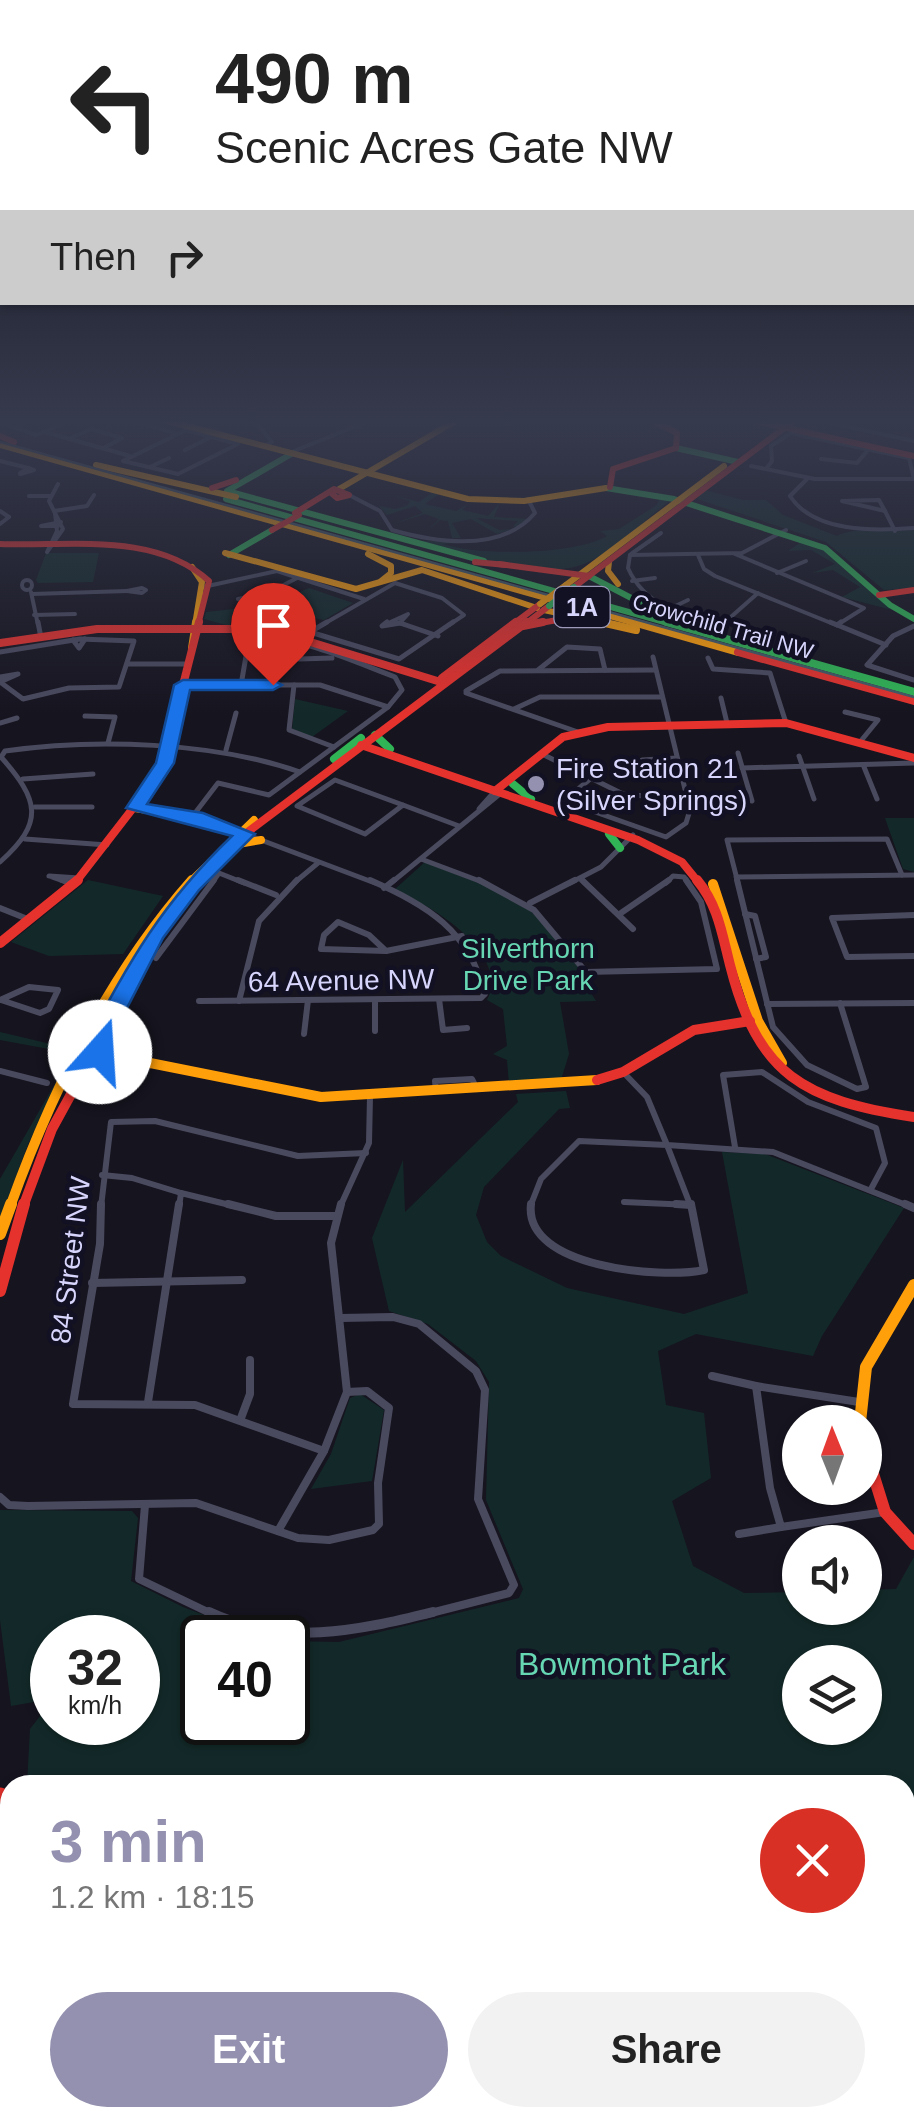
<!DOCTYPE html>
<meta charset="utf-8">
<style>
body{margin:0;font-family:Arial,sans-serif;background:#f2f2f2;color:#222;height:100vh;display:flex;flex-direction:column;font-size:38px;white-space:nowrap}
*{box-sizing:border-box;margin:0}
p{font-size:32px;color:#767676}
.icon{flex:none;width:55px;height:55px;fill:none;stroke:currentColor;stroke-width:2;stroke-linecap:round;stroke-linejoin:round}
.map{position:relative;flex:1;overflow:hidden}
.details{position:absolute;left:0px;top:1775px;width:915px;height:352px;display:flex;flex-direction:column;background:#fff;border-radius:30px 30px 0 0;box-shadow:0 2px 8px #0004}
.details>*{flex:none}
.top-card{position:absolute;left:0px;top:0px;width:915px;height:305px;box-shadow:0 2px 8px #0004;background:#fff;color:#222;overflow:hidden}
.needle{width:65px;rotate:359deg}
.fabs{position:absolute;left:782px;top:1405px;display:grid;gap:20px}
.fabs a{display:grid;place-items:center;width:100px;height:100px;border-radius:50%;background:#fff;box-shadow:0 2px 8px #0004;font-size:50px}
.speed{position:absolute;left:30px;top:1615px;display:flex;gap:20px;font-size:50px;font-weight:700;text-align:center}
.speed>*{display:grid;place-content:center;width:130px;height:130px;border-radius:50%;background:#fff;box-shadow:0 2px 8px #0004;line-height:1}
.speed small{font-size:25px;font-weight:400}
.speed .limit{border:5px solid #111;border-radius:15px;background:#fff;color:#111}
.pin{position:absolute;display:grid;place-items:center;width:85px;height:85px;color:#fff;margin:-102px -42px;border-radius:50% 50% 50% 0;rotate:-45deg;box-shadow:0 0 10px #0007}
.pin .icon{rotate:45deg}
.me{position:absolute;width:110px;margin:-55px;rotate:19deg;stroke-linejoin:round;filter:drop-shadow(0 0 8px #0008)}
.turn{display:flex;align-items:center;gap:35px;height:210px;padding:0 50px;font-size:45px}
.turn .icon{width:130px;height:130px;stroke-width:2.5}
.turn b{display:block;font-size:70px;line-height:85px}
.then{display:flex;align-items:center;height:95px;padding:0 50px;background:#0003;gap:20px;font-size:38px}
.round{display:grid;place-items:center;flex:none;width:105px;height:105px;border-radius:52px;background:#f2f2f2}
.head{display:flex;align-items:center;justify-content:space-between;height:170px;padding:0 50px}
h1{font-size:60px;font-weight:700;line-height:75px;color:#9391af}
.action{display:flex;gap:20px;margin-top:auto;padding:20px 50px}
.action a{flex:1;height:115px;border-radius:60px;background:#9391af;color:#fff;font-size:40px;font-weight:700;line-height:115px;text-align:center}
.action a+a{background:#f2f2f2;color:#222}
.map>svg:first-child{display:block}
</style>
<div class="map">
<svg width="914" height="2126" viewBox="0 0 914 2126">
<rect width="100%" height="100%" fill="#16141f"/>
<!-- green -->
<g fill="#132929" fill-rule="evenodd">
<path d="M704 490 743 500H766L783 515 837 536C857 525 890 533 914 530V588L884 590 826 542 697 499Z"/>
<path d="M433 492 439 494 425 504 456 511 467 505 462 510 488 516 499 504 494 517 527 519 517 527 513 526 518 521 476 518 499 530 512 529 497 534 471 519 452 523 461 538H452L448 521 440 520 427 531 439 519 425 514 390 525 423 513 415 506 387 515 379 506 395 509 406 506 399 502 407 506 410 501 395 496 419 502Z"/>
<path d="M645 495 667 500 668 502C642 522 612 554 581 565 536 582 427 544 378 530L421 541 491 540 443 544C479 556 575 555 607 536L600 531 619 529 657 505 659 499Z"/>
<path d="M804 540 826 550 896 611 842 597 860 587 833 570 812 573 835 564 811 550 788 551Z"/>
<path d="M46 553H99L93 582 38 583 36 580Z"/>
<path d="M309 588 353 603 324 620 272 609 232 615 230 626 204 619 206 612 271 605Z"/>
<path d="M295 699 348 711 312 737 292 729Z"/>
<path d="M885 818H914V872L903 869Z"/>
<path d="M425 862C475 881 526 897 561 940 576 958 583 981 596 1001L560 1002 569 1054 561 1080 509 1084 507 1060 493 1054 507 1046 503 1009 487 1000C511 952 429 904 394 890Z"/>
<path d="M88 880 163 896 123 954 49 956 11 942Z"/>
<path d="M0 1032 55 1045 82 1034 29 1142 0 1219V1179L60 1075 55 1070 65 1052 0 1040Z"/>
<path d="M566 1091 570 1108 559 1109 484 1187 476 1215 487 1242 501 1256 567 1288 684 1314 748 1293 722 1152 765 1154 904 1208 822 1336 813 1356 696 1334 658 1351 666 1405 704 1413 711 1478 672 1501 693 1566 744 1593 800 1592V1608H865V1590L896 1589 914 1557V2126H0V2002L10 1944V2118H905V1785H27L30 1729 40 1716V1701L11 1706 0 1620V1510L132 1511 138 1518 131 1581 183 1607 261 1637 202 1638V1722H288V1641L339 1642 519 1598 523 1589 486 1500 489 1382 476 1361 428 1324 389 1311 372 1238 403 1160 405 1212 518 1102 516 1094ZM52 1638H138V1722H52ZM800 1662H865V1728H800Z"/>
<path d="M360 1394 384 1410 372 1481 311 1489 331 1454 350 1398Z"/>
</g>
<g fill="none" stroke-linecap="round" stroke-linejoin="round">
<!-- stream -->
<path stroke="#142945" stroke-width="4" d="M905 2076 914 2072"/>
<!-- street-far4 -->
<g stroke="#4a4a5f" stroke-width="4">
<path d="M126 419 175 433"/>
<path d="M253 419 272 442 265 446"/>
<path d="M831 419V423L914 441"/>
<path d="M885 419H913"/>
<path d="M0 422 36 435 74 419"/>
<path d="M16 427 33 419"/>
<path d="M186 430 238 444 178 474 123 461Z"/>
<path d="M45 432 130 456"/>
<path d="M69 439 91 429 122 438 104 448"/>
<path d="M185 450 211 437"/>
<path d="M294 451 374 419"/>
<path d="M821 459 857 463 868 450"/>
<path d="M0 461 28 468"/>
<path d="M751 466 815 479H913"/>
<path d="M150 467 169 458"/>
<path d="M29 468 34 470 20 474V473Z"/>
<path d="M766 469 772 461 771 446 791 433 909 458 914 479"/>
<path d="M808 478 790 496C814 533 875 531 914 528"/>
<path d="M349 495 380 511 392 530C438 543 501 553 535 513L528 499"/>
<path d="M29 496H51"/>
<path d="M879 500 885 511 842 501 878 500Z"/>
<path d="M0 511 9 517"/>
<path d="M54 511 87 506 94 495"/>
<path d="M885 511 895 531"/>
<path d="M55 513 63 529 47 552 57 531Z"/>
<path d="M55 513 49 501 58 484"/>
<path d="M0 524 9 517"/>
<path d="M58 526H41L61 522"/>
<path d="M631 554 661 533"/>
<path d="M735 554 864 608 837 625"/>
<path d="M630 555 628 568C643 603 687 623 724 623L758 593"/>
<path d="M630 555 742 553 786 530"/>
<path d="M698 555 704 569 715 576 836 625"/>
<path d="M777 573 806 561"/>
<circle cx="27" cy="585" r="5"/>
<path d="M632 581 655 578"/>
<path d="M203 587 277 571 364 599"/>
<path d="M142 588 146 590 142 593 127 591Z"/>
<path d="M31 592 38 625"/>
<path d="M32 594 127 591"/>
<path d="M238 599 268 593 299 577"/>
<path d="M669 609 688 600"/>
<path d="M34 615 75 614"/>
<path d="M258 621 277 625"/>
<path d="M400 623 406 625"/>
<path d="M322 625 395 583 442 598 464 615 449 625"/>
<path d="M384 625 408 614 400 623"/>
<path d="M388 625 400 623"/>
</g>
<!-- street-far3 -->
<g stroke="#4a4a5f" stroke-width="5">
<path d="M38 622 41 638"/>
<path d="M265 622 310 632"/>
<path d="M327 622 310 632 399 659 453 622"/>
<path d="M387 622 382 626 400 623"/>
<path d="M709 622H725"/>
<path d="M830 622 886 645"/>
<path d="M400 623 438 636"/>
<path d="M837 625 841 622"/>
<path d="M914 626 893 636 867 665 914 680"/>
<path d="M73 640 79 648 85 639"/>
<path d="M302 647 296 655 299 659 332 658"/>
<path d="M0 652 80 639 134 641 119 687 69 688 23 699 0 682"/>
<path d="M708 658 713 669 770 673 786 723"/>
<path d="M128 664H188"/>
<path d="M538 670 567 647 600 649 605 670"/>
<path d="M0 677 18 674 0 682"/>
<path d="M183 685H320L388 707"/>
<path d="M294 685 289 730 334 747"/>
<path d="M466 691 500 671 655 670"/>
<path d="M466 693 578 732"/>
<path d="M721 698 727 723"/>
<path d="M514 709 540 697H662"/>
<path d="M845 712 878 720 860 742"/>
<path d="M85 716 115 717 108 743"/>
<path d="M0 723 17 718"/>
<path d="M226 750 236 713"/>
<path d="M738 753 752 801"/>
<path d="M542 754 623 794 687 800"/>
<path d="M799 756 814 799"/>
<path d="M677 758 642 760 653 766 679 767"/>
<path d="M864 767 877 799"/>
<path d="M742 768 914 763"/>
<path d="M23 779 93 774"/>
<path d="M590 779 564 801 666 837 686 823 690 810 653 657"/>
<path d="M335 780 403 805 365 834 297 806Z"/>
<path d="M403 805 459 826"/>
<path d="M35 807H92"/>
<path d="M479 809 495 791"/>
<path d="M192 817 218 783 269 795 388 707 402 690 395 677C349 660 299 635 249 639L241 685"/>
<path d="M245 834 375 883"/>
<path d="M25 839 107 845"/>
<path d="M421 859 485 883"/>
<path d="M0 862C45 822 39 800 1 757L5 751C95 738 214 742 300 772"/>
<path d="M736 877 914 875"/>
<path d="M581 879 585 883"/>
<path d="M69 883 49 876 79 878"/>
<path d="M212 883 219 873 244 883"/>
<path d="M294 883 318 863"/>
<path d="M391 883 501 793"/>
<path d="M570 883 601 867 633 835"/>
<path d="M666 883 673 876 684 877 688 883"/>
<path d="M738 883 727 840 887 839 902 875"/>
</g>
<!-- street-far2 -->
<g stroke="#4a4a5f" stroke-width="6">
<path d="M62 880 73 884"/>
<path d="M238 880 276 895"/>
<path d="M479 880 534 910 586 972 717 969 701 902 686 880"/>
<path d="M582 880 633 929"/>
<path d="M737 880 773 1027 807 1065 857 1089 866 1087 840 1003"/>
<path d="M384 888 394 880"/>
<path d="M530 903 575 880"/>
<path d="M0 908 30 920"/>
<path d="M621 913 669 880"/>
<path d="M745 914 755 916 766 957 756 959"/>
<path d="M914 915 832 918 847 957 914 956"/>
<path d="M338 922 369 935 386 951 321 949 324 935Z"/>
<path d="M386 951 462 936"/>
<path d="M156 958 214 880"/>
<path d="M439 999 443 1030 467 1028"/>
<path d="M0 1000 29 987 58 990 49 1009 40 1013 1 1000"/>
<path d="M375 1000V1031"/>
<path d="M199 1001 481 998 485 994C469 930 428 906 370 880"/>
<path d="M239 1001 259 921 297 880"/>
<path d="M767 1004 914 1003"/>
<path d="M304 1034 308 1000"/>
<path d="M0 1071 47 1083"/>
<path d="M623 1072 647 1097 667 1145 773 1152 911 1207"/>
<path d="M436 1091 435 1081 472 1079 477 1089"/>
<path d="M735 1147 723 1075 762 1072 808 1102 876 1128 885 1163 871 1189"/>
<path d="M102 1175 132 1178 181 1193"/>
<path d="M624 1202 691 1205"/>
<path d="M101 1207 111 1122 155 1121 298 1156 366 1153"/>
<path d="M179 1207 181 1193 238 1207"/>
<path d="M340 1207 369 1143 370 1096"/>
<path d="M530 1207 541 1179 579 1141 667 1145 691 1207"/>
</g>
<!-- street-far1 -->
<g stroke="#4a4a5f" stroke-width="8">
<path d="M101 1204 100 1244 73 1404 195 1405 324 1451"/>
<path d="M228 1204 276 1216H336"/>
<path d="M531 1204C523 1268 662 1279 704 1270L691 1204"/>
<path d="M676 1204 691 1205"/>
<path d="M905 1204 914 1208"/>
<path d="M92 1283 242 1280"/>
<path d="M341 1318 393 1317 419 1324 476 1371 485 1390 478 1499 514 1585 509 1593 423 1615"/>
<path d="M712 1376 756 1386"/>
<path d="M148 1402 179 1204"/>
<path d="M859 1402 756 1386 770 1488 781 1527 885 1512"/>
<path d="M241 1418 250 1394V1360"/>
<path d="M0 1497 9 1505 28 1506 196 1503 298 1538 329 1540 373 1530 379 1524 378 1483 389 1408 367 1391 347 1392"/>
<path d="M145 1505 139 1579 214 1615"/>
<path d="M278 1531 324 1451 347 1392 331 1243 341 1204"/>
<path d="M739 1534 781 1527"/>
</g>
<!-- street -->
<path stroke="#4a4a5f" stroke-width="10" d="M209 1612C283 1647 357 1631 433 1612"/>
<!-- fast-far2 -->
<g stroke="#30b455" stroke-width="6">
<path d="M676 448 738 462"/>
<path d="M293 453 227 491 484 561"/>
<path d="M606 488 674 499 825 548 890 605 914 619"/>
<path d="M226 499 675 625"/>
<path d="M229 555 272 530"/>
<path d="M589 576 662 614"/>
</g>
<!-- fast-far1 -->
<g stroke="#30b455" stroke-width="8">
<path d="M666 622 914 692"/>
<path d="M375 735 390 749"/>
<path d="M334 759 361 738"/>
<path d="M513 784 531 799"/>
<path d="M609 834 620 848"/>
</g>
<!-- fast -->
<path stroke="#30b455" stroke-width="15" d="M0 2062 10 2056"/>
<!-- slow-far4 -->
<g stroke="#ff9f0a" stroke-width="6">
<path d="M160 419 468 499 524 501 606 488"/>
<path d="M0 445 642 625"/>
<path d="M96 465 236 497"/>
<path d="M339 489 459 419"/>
<path d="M225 553 356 589 422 570 537 608"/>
<path d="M368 554 391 566V573L381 581"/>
<path d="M609 562 608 571 618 584"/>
<path d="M192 567 202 582 195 625"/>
<path d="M566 585 724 466"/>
<path d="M544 610 613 625"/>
</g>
<!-- slow-far3 -->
<g stroke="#ff9f0a" stroke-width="8">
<path d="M601 622 636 630"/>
<path d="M633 622 738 652"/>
<path d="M192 648 196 622"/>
<path d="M135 808 197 818 239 831"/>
<path d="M238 844 261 840"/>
<path d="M189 883 254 820"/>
</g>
<!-- slow-far2 -->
<g stroke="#ff9f0a" stroke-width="10">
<path d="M713 884 758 1021 782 1063"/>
<path d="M90 1051 321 1097 597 1080"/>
<path d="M10 1207C52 1090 109 974 192 880"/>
</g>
<!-- slow-far1 -->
<g stroke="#ff9f0a" stroke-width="12">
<path d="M0 1234 11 1204"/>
<path d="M860 1422 866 1367 914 1285"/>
</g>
<!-- slow -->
<path stroke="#ff9f0a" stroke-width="15" d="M0 2006 10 2022"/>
<!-- jam-far4 -->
<g stroke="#e5322d" stroke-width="6">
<path d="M649 419 677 433 676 448"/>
<path d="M746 419 914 456"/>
<path d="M0 436 14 442"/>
<path d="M610 487 613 469 676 448"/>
<path d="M212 488 236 480"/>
<path d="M295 513 334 489 349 495 337 498 330 492"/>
<path d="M0 544C69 547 154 531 209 581L198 625"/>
<path d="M475 562 506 565"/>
<path d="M499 564 589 576"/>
<path d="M574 587 796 419"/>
<path d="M879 595 914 590"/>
<path d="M512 625 540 604"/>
<path d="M524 625 549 606"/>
<path d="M529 625 563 619"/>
</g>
<!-- jam-far3 -->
<g stroke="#e5322d" stroke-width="8">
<path d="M523 626 543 622"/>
<path d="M0 643 97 629H268L444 683"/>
<path d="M738 652 914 701"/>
<path d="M442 678 516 622"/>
<path d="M361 745 638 840 682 862 699 883"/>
<path d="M495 791 563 737 608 727 786 723 914 758"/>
<path d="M75 883 161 772 199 622"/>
<path d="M197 883 249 831 527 622"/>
</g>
<!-- jam-far2 -->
<g stroke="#e5322d" stroke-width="10">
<path d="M697 880C718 905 722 934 730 965 758 1076 804 1100 914 1117"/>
<path d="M0 943 78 880"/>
<path d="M597 1080 623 1072 694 1030 750 1021"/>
<path d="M23 1207 52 1129 174 906 200 880"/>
</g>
<!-- jam-far1 -->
<g stroke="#e5322d" stroke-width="12">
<path d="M0 1291 24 1204"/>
<path d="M865 1448 885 1512 914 1544"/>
</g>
<!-- jam -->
<g stroke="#e5322d" stroke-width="15">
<path d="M0 1795 10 1798"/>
<path d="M0 1940 6 1907"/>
</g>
<!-- tram -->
<path stroke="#445966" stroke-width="2.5" d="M0 442 914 697"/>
<defs>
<g id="rail">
<path d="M0 1866 10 1867"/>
<path d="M625 2118 635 2126"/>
</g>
</defs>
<!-- rail casing -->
<use href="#rail" stroke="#445966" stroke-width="8"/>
<!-- rail -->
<use href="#rail" stroke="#121023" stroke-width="4" stroke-dasharray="11" stroke-linecap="butt"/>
<!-- fast-bridge -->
<path stroke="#30b455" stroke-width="6" d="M549 606 574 587"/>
<!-- slow-bridge-far1 -->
<path stroke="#ff9f0a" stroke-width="6" d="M540 604 566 585"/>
<!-- slow-bridge -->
<path stroke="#ff9f0a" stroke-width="15" d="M6 1907 10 1860"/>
<!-- jam-bridge -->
<path stroke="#e5322d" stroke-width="6" d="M272 530 299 515"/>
</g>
<!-- sky -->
<linearGradient id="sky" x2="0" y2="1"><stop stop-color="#0c0b11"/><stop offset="0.59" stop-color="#363a4d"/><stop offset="1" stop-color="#363a4d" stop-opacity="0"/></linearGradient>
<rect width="914" height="716" fill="url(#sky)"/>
<!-- route -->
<path fill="#1a73e8" stroke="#114b97" stroke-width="2.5" d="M183 680H273L282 685 273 690H190L174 763 147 804 203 813 255 834 199 890 163 938 107 1047 111 1052 107 1058 93 1059 81 1052C129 963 158 907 232 836L126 808 156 763 174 685Z"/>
<!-- markers -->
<circle fill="#9391af" stroke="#121023" stroke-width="4" cx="536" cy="784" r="10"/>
<g text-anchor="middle" stroke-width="9" stroke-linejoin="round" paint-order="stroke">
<!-- far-street labels -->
<g font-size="22" fill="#d7d5fc" stroke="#121023">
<text transform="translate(723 626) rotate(16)" y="8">Crowchild Trail NW</text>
</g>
<!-- shield labels -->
<rect fill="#121023" stroke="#9c9abb" stroke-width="2.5" x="554.5" y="587" width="55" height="40" rx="8"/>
<g font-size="25" font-weight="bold" fill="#d7d5fc">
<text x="582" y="616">1A</text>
</g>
<!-- poi labels -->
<g font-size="28" fill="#d7d5fc" stroke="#121023" text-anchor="start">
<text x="556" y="778">Fire Station 21<tspan x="556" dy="32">(Silver Springs)</tspan></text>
</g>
<!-- park labels -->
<g font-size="28" fill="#66d6b3" stroke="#121023">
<text x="528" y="958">Silverthorn<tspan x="528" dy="32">Drive Park</tspan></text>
</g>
<!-- street labels -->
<g font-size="28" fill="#d7d5fc" stroke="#121023">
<text transform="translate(341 980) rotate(-1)" y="10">64 Avenue NW</text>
<text transform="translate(70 1260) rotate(-83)" y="10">84 Street NW</text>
</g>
<!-- near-park labels -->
<g font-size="32" fill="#66d6b3" stroke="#121023">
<text x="622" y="1675">Bowmont Park</text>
</g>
</g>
</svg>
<div class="fabs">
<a><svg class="needle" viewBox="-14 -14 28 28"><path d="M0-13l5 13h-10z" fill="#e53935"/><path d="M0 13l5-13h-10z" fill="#767676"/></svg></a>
<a><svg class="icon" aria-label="sound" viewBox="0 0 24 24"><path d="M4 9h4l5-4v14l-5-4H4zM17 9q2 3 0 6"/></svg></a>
<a><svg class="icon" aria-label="layers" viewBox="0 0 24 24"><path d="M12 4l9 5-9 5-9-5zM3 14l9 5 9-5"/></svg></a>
</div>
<div class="speed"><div>32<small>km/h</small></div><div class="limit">40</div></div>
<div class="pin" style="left:273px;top:685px;background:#d93025"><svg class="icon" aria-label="arrive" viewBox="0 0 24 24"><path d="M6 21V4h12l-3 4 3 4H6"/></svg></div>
<svg class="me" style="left:100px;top:1052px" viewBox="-20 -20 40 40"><circle r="19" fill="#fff"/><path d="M0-13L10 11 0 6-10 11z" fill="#1a73e8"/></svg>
<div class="top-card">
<div class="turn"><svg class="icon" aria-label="left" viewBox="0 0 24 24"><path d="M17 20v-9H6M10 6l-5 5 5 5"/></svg><div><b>490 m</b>Scenic Acres Gate NW</div></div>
<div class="then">Then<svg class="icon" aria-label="right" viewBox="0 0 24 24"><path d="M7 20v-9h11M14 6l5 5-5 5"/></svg></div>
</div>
<section class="details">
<div class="head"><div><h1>3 min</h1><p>1.2 km · 18:15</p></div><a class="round" style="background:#d93025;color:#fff"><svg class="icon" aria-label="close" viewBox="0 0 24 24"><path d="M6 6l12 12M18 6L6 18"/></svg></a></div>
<div class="action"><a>Exit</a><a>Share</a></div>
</section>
</div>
